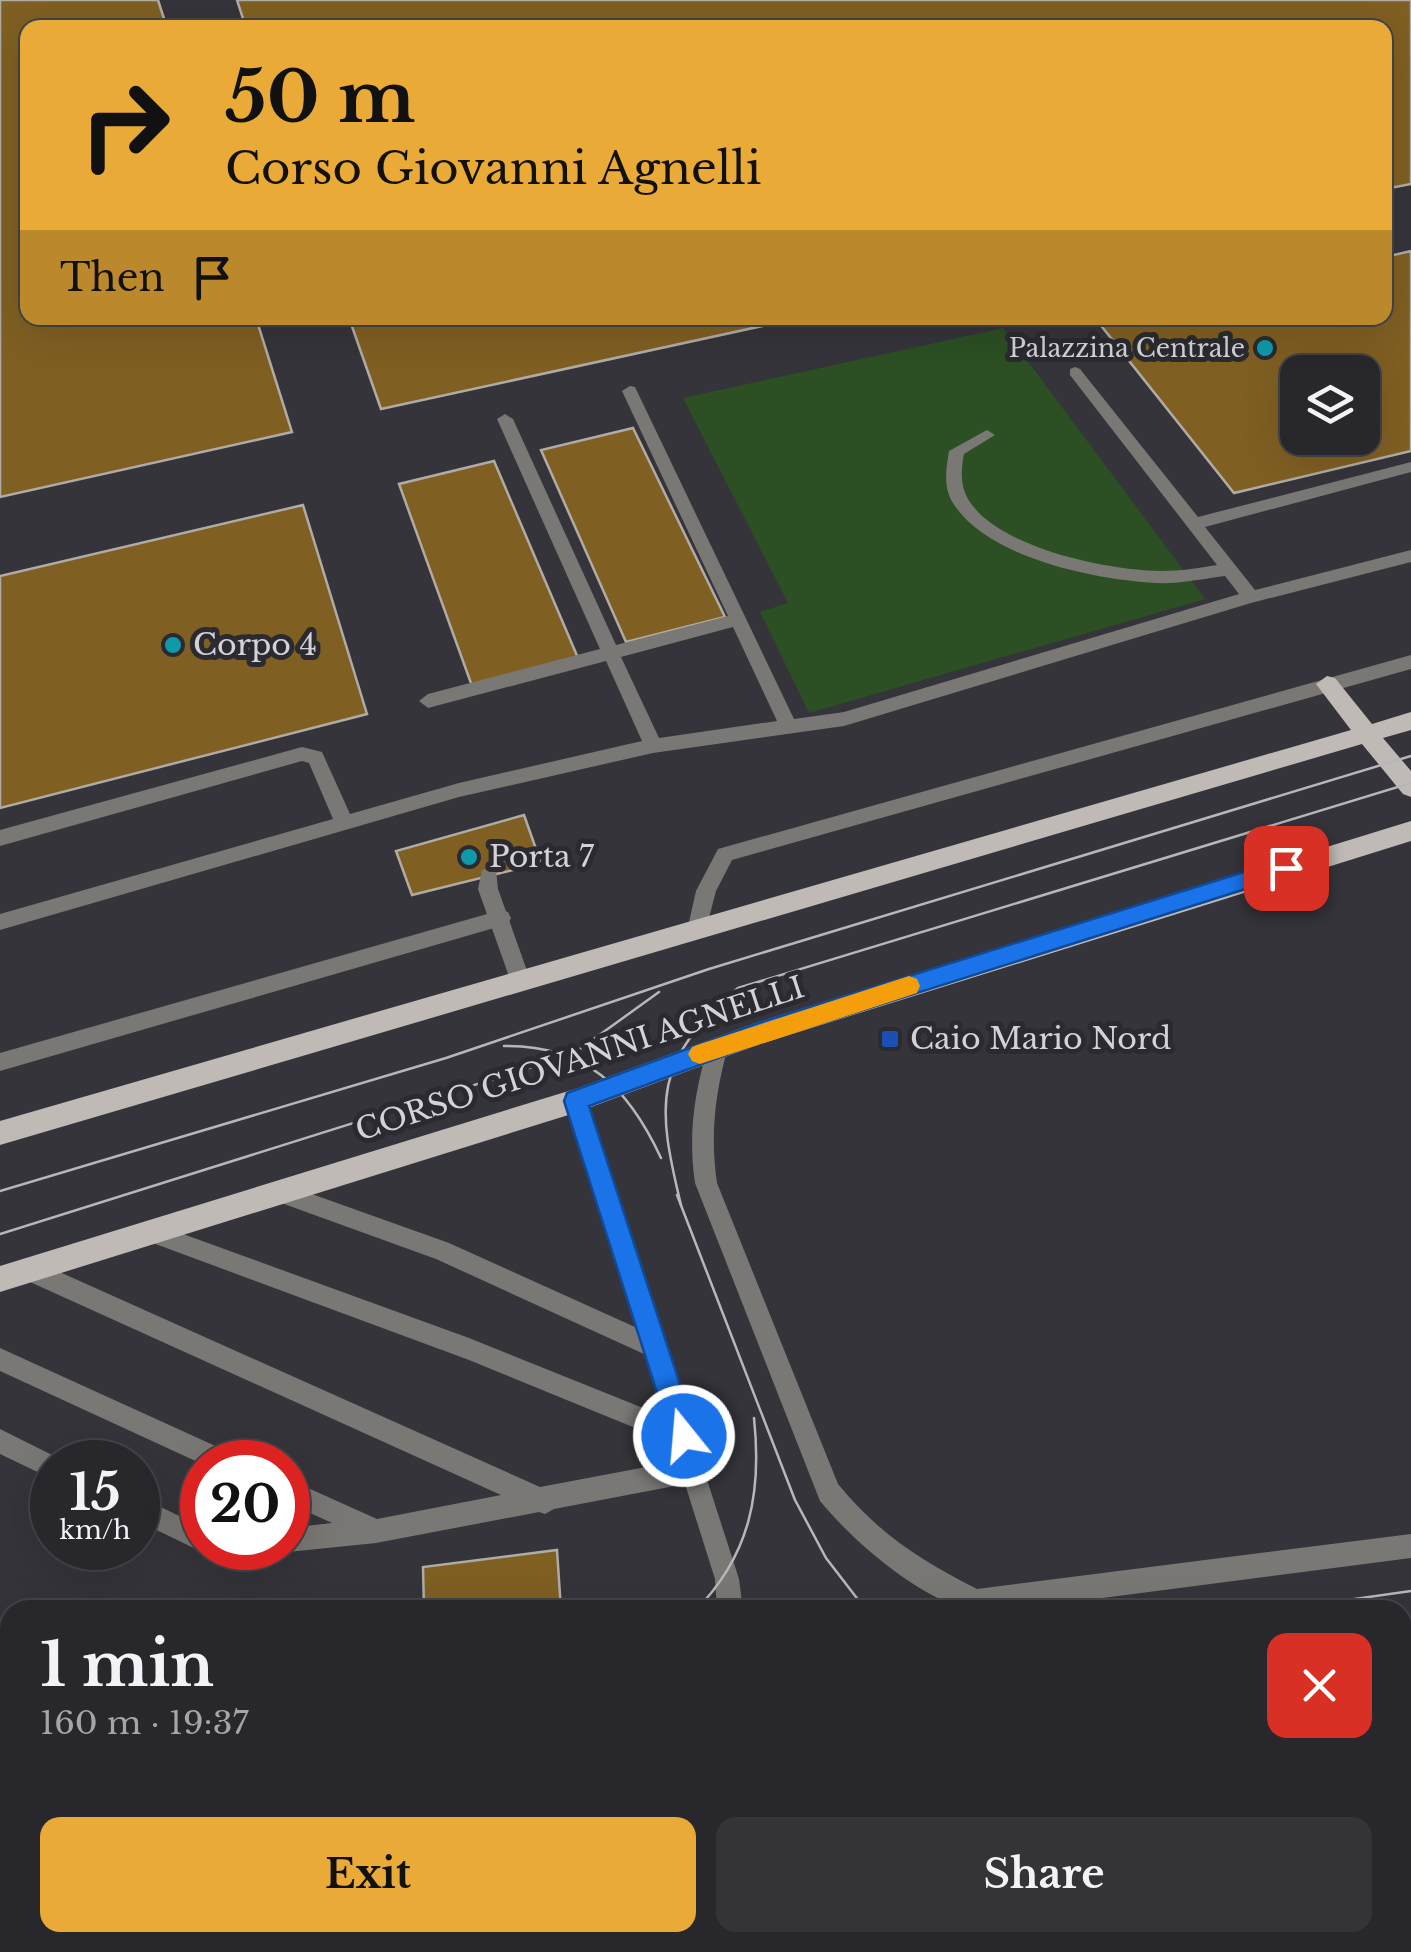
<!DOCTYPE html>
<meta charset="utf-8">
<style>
body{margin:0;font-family:"Libre Baskerville",serif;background:#333338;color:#f1f3f6;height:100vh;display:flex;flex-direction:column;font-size:38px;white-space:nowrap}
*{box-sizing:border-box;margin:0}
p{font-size:32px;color:#a4a5a9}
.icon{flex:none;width:55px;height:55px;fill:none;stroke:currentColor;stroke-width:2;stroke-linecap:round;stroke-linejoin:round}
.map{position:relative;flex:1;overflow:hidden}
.side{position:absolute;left:0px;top:1600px;width:1412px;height:352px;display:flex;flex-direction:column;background:#27272c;border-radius:30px 30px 0 0;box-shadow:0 10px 40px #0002,0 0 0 2px #434448}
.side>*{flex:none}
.top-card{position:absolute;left:20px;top:20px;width:1372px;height:305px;border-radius:20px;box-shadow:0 10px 40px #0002,0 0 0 2px #434448;background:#eaaa38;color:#111;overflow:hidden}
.fabs{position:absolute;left:1280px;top:355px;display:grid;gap:20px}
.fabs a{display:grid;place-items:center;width:100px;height:100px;border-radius:20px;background:#27272c;box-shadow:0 10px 40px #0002,0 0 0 2px #434448;font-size:50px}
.speed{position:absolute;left:30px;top:1440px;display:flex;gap:20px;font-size:50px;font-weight:700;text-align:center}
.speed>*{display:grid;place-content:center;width:130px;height:130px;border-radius:50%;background:#27272c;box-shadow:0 10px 40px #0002,0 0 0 2px #434448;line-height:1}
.speed small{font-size:25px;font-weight:400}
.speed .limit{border:15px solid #d22;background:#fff;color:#111}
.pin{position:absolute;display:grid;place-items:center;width:85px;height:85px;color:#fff;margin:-42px;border-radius:20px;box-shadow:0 5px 15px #0006}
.me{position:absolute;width:110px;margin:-55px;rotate:343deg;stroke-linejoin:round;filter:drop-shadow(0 0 8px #0008)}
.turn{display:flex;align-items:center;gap:35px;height:210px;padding:0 40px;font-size:45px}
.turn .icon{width:130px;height:130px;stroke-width:2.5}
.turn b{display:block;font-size:70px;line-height:85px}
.then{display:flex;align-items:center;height:95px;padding:0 40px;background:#0003;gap:20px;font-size:38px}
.round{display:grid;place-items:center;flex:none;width:105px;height:105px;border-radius:20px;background:#333338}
.overview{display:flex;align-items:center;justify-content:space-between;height:170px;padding:0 40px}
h1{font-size:60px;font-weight:800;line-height:75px}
.action{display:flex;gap:20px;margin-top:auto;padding:20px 40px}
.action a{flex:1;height:115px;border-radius:20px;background:#eaaa38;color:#111;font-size:40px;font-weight:800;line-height:115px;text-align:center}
.action a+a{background:#333338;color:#f1f3f6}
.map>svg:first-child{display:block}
</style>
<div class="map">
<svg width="1411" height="1952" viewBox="0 0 1411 1952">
<rect width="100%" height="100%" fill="#34343a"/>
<!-- green -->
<path fill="#2c4f23" d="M1003 328 1205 599 809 713 760 612 788 603 683 398Z"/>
<!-- building -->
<g fill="#7f5f22" stroke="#b0aca5" stroke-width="2.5" fill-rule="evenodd">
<path d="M0 0H158L167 28H28V318H256L292 432 0 497Z"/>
<path d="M237 0H1411V184L1385 189V28H246Z"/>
<path d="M1411 251V451L1234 493 1099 323 1123 318H1385V257ZM1298 372H1362V438H1298Z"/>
<path d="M349 318H799L381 409Z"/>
<path d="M633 428 725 617 626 642 541 450Z"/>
<path d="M494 461 578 658 472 686 399 484Z"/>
<path d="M303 505 367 714 0 808V576Z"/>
<path d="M524 815 541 863 412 895 396 851Z"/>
<path d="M557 1550 561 1610H424L423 1567Z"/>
</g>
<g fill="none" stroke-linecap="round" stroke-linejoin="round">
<!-- service -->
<g fill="#7a7875" fill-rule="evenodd">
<path d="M1075 367 1080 369 1198 517 1411 462V472L1205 527 1255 590 1411 550V562L1251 603 844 726 653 753 459 797 0 930V914L333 819 309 763 302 761 0 846V830L302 747 322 752 350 814 459 783 642 741 606 661 428 708 419 701 428 694 600 649 497 419 505 414 513 419 616 645 728 616 622 391 630 386 635 387 794 719 844 712 1239 594 1225 576C1202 579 1179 584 1156 583 1096 580 987 558 953 503 943 487 946 469 949 451L987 430 995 435 964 454C961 469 960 485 968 499 997 548 1109 571 1162 571 1180 571 1199 568 1217 565L1070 375V369ZM733 627 777 721 659 738 621 657Z"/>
<path d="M489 868 496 870 498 889 531 982 528 988 521 991 514 988 511 982 478 889 482 870Z"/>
<path d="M575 1092 582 1094 585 1101 739 1579 743 1610H717L715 1579 685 1484 554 1509 545 1514 539 1512 376 1543 288 1552 279 1549 288 1548V1528L332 1523 288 1503V1479L377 1519 501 1495 19 1277 16 1269 19 1261 27 1258 35 1261 540 1487 678 1461 672 1443 469 1360 142 1239 139 1232 142 1225 150 1222 469 1338 663 1416 644 1354 436 1259 273 1200 270 1193 273 1186 281 1183 449 1243 635 1327 565 1101 568 1094Z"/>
<path d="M0 1348 233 1454 237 1462 202 1464 0 1371Z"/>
<path d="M0 1429 60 1459 62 1462H52V1479L0 1454Z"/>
<path d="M138 1496 202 1527V1548L211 1549 202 1552 138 1521Z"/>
</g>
<!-- minor -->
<g fill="#7a7875" fill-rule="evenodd">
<path d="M1411 655V669L732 860 716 891 704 937H690L687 931 696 891 718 849Z"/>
<path d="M501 910 508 912 511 918 508 924 0 1071V1053Z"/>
<path d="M718 1038 725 1041 728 1047C715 1093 710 1136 717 1183L838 1484C879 1534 920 1560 977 1589L1411 1534V1558L1011 1610C997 1610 977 1613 964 1609 913 1593 853 1541 820 1501L695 1183C688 1136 694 1093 708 1047L711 1041Z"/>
<path d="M1402 1833H1411V1859L1402 1860Z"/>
<path d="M1402 1876 1411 1879V1921L1402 1917Z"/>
<path d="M797 1942H875L870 1952H793Z"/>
</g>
<!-- secondary -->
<g fill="#a19d99" fill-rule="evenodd">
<path d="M1411 1704V1730L1402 1731V1705Z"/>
<path d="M10 1915 11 1942 0 1945V1917Z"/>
</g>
<!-- primary -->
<g fill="#bfbab5" fill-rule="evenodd">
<path d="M1327 676 1335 678 1372 724 1411 712V730L1383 738 1411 771V797L1403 794 1362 744 0 1145V1121L1351 730 1316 684Z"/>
<path d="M1411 821V841L760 1044 575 1113 0 1292V1266L575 1089 758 1022Z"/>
</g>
<!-- tram -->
<g stroke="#b6b6bb" stroke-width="2.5">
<path d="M504 1046C586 1045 628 1087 661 1158"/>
<path d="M0 1191 446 1058 709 969 1411 756"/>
<path d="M677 1195 795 1500 826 1558 866 1610"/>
<path d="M681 1205C656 1102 653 1061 738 988L1411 783"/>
<path d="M0 1234 573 1054 659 992"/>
<path d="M696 1610C750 1555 762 1493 754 1418"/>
<path d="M1277 1610 1411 1591"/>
<path d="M1402 1624 1411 1623"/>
<path d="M0 1749 10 1747"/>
<path d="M0 1811 10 1810"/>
</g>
</g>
<!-- route -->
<path fill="#1a73e8" stroke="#114b97" stroke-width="2.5" d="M1286 859 1293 861 1297 868 1293 874 759 1043 589 1106 697 1436 693 1446 684 1450 674 1446 564 1101 567 1093 758 1023Z"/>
<!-- slow -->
<path fill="#f59e0b" d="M909 976 917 979 920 986 917 993 700 1064 692 1061 688 1054 692 1047 700 1044Z"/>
<!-- markers -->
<g fill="#0f9aa8" stroke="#2a2a30" stroke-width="4">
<circle cx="1265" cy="348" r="10"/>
<circle cx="173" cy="645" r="10"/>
<circle cx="469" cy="857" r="10"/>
</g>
<rect fill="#1a4fb4" stroke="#2a2a30" stroke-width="4" x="880" y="1029" width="20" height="20" rx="5"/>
<g text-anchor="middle" stroke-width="10" stroke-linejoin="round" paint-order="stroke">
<!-- far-poi labels -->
<g font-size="25" fill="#d3d3d7" stroke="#2a2a30" text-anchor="end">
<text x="1245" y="357">Palazzina Centrale</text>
</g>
<!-- poi labels -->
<g font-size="30" fill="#d3d3d7" stroke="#2a2a30" text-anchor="start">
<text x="193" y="655">Corpo 4</text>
<text x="489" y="867">Porta 7</text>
<text x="910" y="1049">Caio Mario Nord</text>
</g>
<!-- street labels -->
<g font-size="30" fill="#d3d3d7" stroke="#2a2a30">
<text transform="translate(580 1059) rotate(-18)" y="10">CORSO GIOVANNI AGNELLI</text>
</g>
</g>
</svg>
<div class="fabs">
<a><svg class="icon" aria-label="layers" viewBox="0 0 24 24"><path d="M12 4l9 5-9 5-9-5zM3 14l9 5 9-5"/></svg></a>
</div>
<div class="speed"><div>15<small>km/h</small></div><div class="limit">20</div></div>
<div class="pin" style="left:1286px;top:868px;background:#d93025"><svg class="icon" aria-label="arrive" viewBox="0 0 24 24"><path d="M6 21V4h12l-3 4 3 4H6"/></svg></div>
<svg class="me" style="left:684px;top:1436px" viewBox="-20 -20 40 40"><circle r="17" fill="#1a73e8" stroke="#fff" stroke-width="3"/><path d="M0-11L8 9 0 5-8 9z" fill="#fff"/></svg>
<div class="top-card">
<div class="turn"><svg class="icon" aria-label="right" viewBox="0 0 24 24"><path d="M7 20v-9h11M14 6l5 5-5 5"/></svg><div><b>50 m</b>Corso Giovanni Agnelli</div></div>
<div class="then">Then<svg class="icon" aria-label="arrive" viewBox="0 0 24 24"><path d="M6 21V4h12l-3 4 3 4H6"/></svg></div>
</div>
<section class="side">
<div class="overview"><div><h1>1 min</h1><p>160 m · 19:37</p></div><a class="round" style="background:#d93025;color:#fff"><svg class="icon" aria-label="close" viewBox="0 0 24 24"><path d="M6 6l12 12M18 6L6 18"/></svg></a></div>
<div class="action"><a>Exit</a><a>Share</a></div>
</section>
</div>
